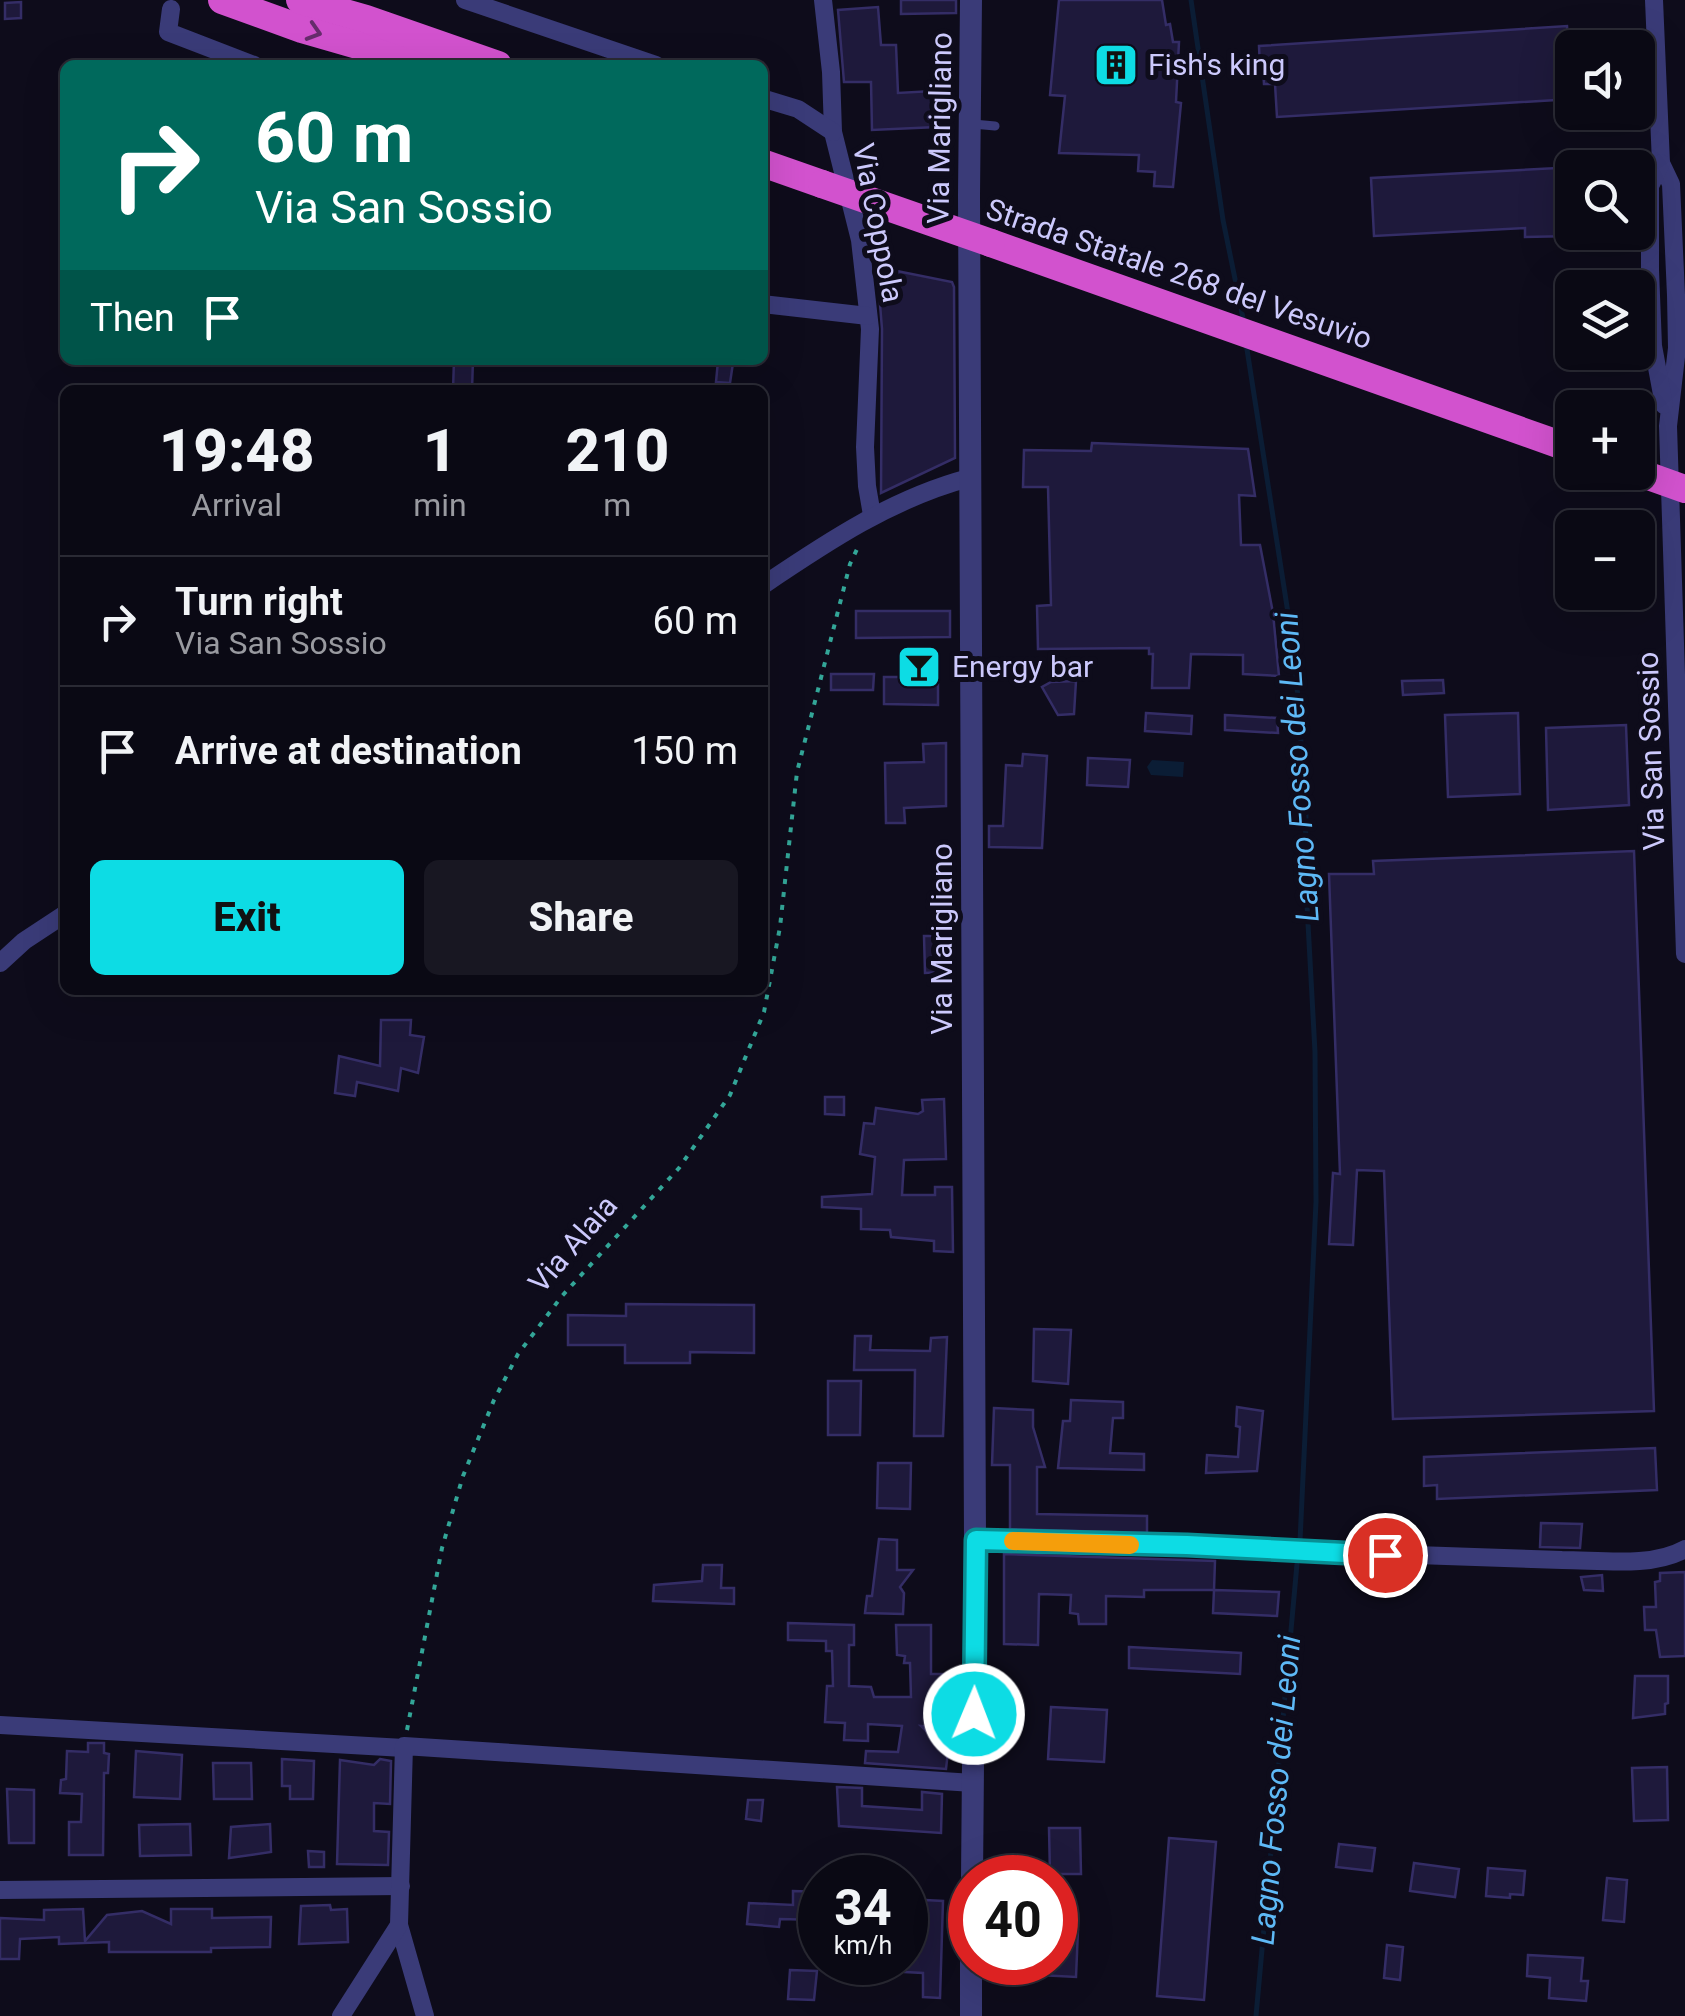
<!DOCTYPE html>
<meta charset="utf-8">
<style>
body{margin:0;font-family:Roboto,sans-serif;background:#181722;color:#f1f3f6;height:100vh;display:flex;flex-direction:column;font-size:38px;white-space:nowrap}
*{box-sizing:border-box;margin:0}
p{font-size:32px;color:#999aa0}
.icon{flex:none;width:55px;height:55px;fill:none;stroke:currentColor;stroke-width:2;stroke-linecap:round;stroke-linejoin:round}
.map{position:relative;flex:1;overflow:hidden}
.drawer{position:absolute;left:60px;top:385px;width:708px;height:610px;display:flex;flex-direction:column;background:#0a0914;border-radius:15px;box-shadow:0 10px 40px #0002,0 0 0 2px #2a2a34}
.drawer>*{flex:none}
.banner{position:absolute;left:60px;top:60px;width:708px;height:305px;border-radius:15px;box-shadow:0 10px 40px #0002,0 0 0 2px #2a2a34;background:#00695c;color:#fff;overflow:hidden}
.controls{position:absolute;left:1555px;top:30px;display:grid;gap:20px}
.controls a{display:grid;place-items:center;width:100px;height:100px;border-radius:15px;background:#0a0914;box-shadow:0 10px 40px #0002,0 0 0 2px #2a2a34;font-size:50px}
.speed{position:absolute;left:798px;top:1855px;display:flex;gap:20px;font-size:50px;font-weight:700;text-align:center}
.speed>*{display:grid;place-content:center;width:130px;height:130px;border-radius:50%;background:#0a0914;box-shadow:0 10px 40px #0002,0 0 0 2px #2a2a34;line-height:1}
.speed small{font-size:25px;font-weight:400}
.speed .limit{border:15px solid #d22;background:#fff;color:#111}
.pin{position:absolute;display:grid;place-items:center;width:85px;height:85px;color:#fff;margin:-42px;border:5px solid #fff;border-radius:50%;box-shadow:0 2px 10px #0007}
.me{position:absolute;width:110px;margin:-55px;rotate:1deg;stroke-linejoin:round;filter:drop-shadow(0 0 8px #0008)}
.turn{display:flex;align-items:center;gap:35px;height:210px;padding:0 30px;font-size:45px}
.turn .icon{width:130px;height:130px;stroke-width:2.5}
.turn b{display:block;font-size:70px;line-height:85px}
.then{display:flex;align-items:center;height:95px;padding:0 30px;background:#0003;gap:20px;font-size:38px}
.eta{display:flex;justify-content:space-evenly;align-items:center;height:170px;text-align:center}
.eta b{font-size:60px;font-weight:800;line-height:70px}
.primary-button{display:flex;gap:20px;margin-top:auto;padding:20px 30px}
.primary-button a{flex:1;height:115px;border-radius:15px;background:#0ddce4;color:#111;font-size:40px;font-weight:800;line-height:115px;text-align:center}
.primary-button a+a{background:#181722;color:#f1f3f6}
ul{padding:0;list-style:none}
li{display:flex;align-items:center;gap:30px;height:130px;padding:0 30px;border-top:2px solid #2a2a34}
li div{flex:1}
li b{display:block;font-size:38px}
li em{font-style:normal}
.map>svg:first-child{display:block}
</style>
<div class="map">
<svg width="1685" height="2016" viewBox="0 0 1685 2016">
<rect width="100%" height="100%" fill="#0e0c1b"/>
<!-- water -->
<path fill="#0b1d35" d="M1152 760 1184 762 1183 777 1151 775 1147 767Z"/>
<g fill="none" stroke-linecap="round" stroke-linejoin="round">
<!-- stream -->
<g stroke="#0b1d35" stroke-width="5">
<path d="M1191 0 1223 220 1244 323"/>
<path d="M1246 343 1295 658 1306 814 1305 868 1315 1052 1316 1202 1300 1541"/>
<path d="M1256 2016 1297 1564"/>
</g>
</g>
<!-- building -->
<g fill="#1e193b" stroke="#342d66" stroke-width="2.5">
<path d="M901 0H956V13L901 14Z"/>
<path d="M1059 0H1162L1166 25 1170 24 1173 42H1179L1176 102 1181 103 1173 187 1154 186 1155 172 1138 171 1139 155 1059 153 1065 96 1050 95Z"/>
<path d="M21 2V18L5 19V3Z"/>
<path d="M878 7 881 45H896L898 93 933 91 937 102V127L872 130 871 82H844L838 10Z"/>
<path d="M1567 26 1572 99 1277 117 1275 84H1264L1263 68 1260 69 1259 46Z"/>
<path d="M1557 168 1558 198 1572 197V236L1525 237V228L1374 236 1371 178Z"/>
<path d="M877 267 952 282 954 287 955 458 881 493 882 329Z"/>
<path d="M454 360H473L472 390H453Z"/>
<path d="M718 361 733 363 730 383 716 382Z"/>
<path d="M1092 443 1248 449 1255 496 1239 495 1241 545H1260L1273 613 1279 676 1243 674V655L1191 654 1189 688H1152L1153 654H1149V648L1038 649 1037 606 1051 605 1048 487H1023L1024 450 1091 451Z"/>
<path d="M856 611H950V637L856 638Z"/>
<path d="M831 674H874L873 690H831Z"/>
<path d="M884 677H901V684H938V705L884 704Z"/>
<path d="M1443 680 1444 693 1403 695 1402 681Z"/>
<path d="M1076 681 1074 714 1058 715 1042 687 1051 682Z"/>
<path d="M1146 713 1192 716 1191 734 1145 731Z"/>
<path d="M1518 713 1520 794 1448 797 1445 715Z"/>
<path d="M1225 715 1277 718 1278 733 1225 730Z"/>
<path d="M1626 725 1629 805 1548 810 1546 728Z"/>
<path d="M946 743V806L904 808 905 823H886L885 763 924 762 923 744Z"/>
<path d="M1023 754 1047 756 1042 848 989 847V826H1003L1006 765 1022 766Z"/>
<path d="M1088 758 1130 760 1128 787 1087 785Z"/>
<path d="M1634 851 1654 1411 1393 1419 1384 1171 1357 1170 1353 1245 1329 1244 1333 1173 1340 1174 1329 874H1374L1373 861Z"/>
<path d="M924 936H942V972L925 973Z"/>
<path d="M381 1020H411L410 1035 424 1037 418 1073 401 1068 398 1091 357 1082 355 1096 335 1093 339 1056 380 1066Z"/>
<path d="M825 1097H844V1115L825 1114Z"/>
<path d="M944 1099 946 1159 904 1160 902 1195H935V1187H952L953 1252 934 1251V1241L891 1237 890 1230 861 1229V1209L822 1207V1197L872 1194 875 1157 860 1154 864 1123 874 1124 876 1108 918 1114 923 1111 922 1100Z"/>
<path d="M626 1304 754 1305V1353L690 1352V1363H625V1345H568V1315L626 1316Z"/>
<path d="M1034 1329 1071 1330 1068 1384 1033 1381Z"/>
<path d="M855 1336H871L870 1350 930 1351 931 1338 947 1337 943 1436H914L915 1370H854Z"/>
<path d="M828 1381H861L860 1435H828Z"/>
<path d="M1071 1400 1123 1402V1418H1113L1110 1453 1144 1454V1470L1058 1468 1063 1421H1070Z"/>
<path d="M1237 1407 1263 1411 1257 1471 1206 1473 1207 1455 1238 1457 1240 1427 1236 1426Z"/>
<path d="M994 1408 1033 1410V1427L1045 1467H1037V1514L1147 1516V1533L1010 1529V1465H992Z"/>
<path d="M1655 1448 1657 1490 1437 1499V1485L1424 1486V1457Z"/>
<path d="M878 1463H911L910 1509 877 1508Z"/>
<path d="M1541 1523 1582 1524 1580 1548 1540 1547Z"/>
<path d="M879 1539 897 1540V1570H913L900 1587 904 1593 903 1614 865 1613 867 1596H872Z"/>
<path d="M1004 1554 1215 1561 1214 1590H1144V1597L1106 1596V1624H1079L1078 1614 1070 1613 1071 1595 1039 1594 1038 1645 1004 1644Z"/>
<path d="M703 1565H722L721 1588H734V1604L653 1601 654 1585 702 1581Z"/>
<path d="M1685 1572V1656L1660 1657 1656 1630H1645L1644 1607H1656L1655 1582 1660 1581V1573Z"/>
<path d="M1602 1575 1603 1591 1584 1590 1581 1577Z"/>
<path d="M1214 1590 1279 1592 1277 1616 1213 1613Z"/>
<path d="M788 1623 854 1625V1645H849V1686L871 1687 874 1697H911L910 1663H904L905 1656 897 1655 896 1625H931V1674H952V1728L921 1726 948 1752 946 1769 865 1763 866 1751 898 1752 902 1726 868 1724V1741L844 1740 845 1723 825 1722 827 1686H833L832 1651H826V1641L788 1640Z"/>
<path d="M1129 1647 1241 1653 1240 1674 1129 1668Z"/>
<path d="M1635 1676H1668V1703L1665 1704V1714L1633 1718Z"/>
<path d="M1051 1707 1107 1710 1104 1762 1048 1759Z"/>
<path d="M88 1743H104V1753L109 1754 108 1773H104L103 1855H69V1822H81L82 1794 60 1793 61 1780 66 1779 67 1751 88 1752Z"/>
<path d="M136 1751 182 1755 180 1799 134 1797Z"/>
<path d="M282 1759 314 1761 313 1799H290V1786H282Z"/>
<path d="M380 1759 391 1761 390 1804 374 1803V1831L389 1832 388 1865 337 1864 340 1760 374 1765Z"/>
<path d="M213 1763H251L252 1799H214Z"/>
<path d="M1667 1767 1668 1820 1634 1821 1632 1768Z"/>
<path d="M837 1787 862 1788V1806L922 1810V1792L942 1794 941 1833 839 1826Z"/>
<path d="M7 1789 34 1790V1843H9Z"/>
<path d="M748 1800H763L761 1821 746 1819Z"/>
<path d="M190 1824 191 1855 140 1856 139 1825Z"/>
<path d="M270 1824 271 1852 229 1858 231 1827Z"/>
<path d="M1049 1828H1080L1081 1874H1050Z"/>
<path d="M1169 1838 1216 1842 1204 2000 1157 1996Z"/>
<path d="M1339 1844 1375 1848 1372 1871 1336 1867Z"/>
<path d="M308 1851 324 1852V1867H309Z"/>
<path d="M1414 1863 1459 1869 1455 1897 1410 1891Z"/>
<path d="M1488 1868 1525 1871 1523 1895 1510 1894V1898L1486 1896Z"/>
<path d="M1607 1878 1627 1880 1624 1922 1603 1920Z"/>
<path d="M793 1891 820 1892V1920L780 1919 779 1927 747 1924 749 1903 793 1905Z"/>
<path d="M925 1900 943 1901 940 1998 923 1997V1973L905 1972V1917L924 1918Z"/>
<path d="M330 1905 331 1910 347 1909 348 1942 299 1944 301 1906Z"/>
<path d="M83 1909 85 1941 107 1915 142 1911 171 1924V1909H212V1918L271 1917 270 1947 211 1948V1952H109V1942L59 1944V1937L20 1939 19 1959H0V1918L44 1920V1910Z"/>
<path d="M1055 1929 1078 1930 1076 1977 1020 1974 1021 1962H1055Z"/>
<path d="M1387 1945 1403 1947 1400 1980 1384 1978Z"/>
<path d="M1528 1955 1583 1958 1581 1981H1588L1586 2001 1549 1998 1550 1978 1527 1976Z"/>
<path d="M790 1970 817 1971 814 2000 788 1999Z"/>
</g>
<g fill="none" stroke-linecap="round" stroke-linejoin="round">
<!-- path -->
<path stroke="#33a698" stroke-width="4" stroke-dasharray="5 8" stroke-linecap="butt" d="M407 1730 442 1548 463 1476 494 1400 518 1354 562 1296 679 1168 730 1095 764 1012 780 927 797 772 850 564 858 547"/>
<!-- service -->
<path stroke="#3a3b78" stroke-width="9" d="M973 124 995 126"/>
<!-- minor -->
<g stroke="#3a3b78" stroke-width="18">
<path d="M465 0 656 65"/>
<path d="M823 0 831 72 833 132 860 240 870 329 865 447 867 486 872 515"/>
<path d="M1654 0 1661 163 1671 184 1676 295 1677 348 1668 426 1685 954"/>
<path d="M171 9 168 32 254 65"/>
<path d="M762 98 798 109 833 132"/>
<path d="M1661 163 1650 186V270L1653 346 1664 405"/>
<path d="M762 304 868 316"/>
<path d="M762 586C827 542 893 498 969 478"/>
<path d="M0 963 24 941 65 914"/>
<path d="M975 1540 1562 1560C1600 1560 1651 1568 1685 1549"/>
<path d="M0 1725 404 1748"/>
<path d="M0 1890 401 1886"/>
<path d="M399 1925 425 2016"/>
<path d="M341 2016 399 1925 404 1746 973 1783"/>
</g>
<!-- tertiary -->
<g stroke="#3a3b78" stroke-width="22">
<path d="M971 0 969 195 975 1540 972 1878"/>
<path d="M971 2016V1962"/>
</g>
<!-- trunk -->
<g stroke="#d252ce" stroke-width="28">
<path d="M222 0 302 29 427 65"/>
<path d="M300 0 366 19 498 65"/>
<path d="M762 163 822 184"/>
<path d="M991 243 1572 449"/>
</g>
<!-- trunk-bridge -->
<g stroke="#d252ce" stroke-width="28">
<path d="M822 184 991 243"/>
<path d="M1640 473 1685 489"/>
</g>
</g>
<!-- one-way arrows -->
<defs><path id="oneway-chevron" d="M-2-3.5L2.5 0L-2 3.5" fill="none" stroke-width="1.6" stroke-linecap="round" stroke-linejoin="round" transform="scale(2.5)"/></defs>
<use stroke="#662c6c" href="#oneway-chevron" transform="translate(314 32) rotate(17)"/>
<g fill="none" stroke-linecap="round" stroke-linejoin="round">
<defs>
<path id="route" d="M974 1714 976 1540 1187 1545 1385 1555"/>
</defs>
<!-- route casing -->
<use href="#route" stroke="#088f94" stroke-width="25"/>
<!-- route -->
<use href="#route" stroke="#0ddce4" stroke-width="18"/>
<!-- slow -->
<path stroke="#f59e0b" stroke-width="18" d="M1013 1541 1130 1545"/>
</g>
<!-- icons -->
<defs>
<symbol id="building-square" viewBox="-11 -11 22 22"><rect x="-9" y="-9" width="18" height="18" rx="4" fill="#0ddce4" stroke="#0e0c1b"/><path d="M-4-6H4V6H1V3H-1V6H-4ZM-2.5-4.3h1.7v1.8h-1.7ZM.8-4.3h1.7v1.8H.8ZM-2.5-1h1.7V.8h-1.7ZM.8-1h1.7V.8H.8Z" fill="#111"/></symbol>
<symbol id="bar-square" viewBox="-11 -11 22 22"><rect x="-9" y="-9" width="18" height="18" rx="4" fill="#0ddce4" stroke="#0e0c1b"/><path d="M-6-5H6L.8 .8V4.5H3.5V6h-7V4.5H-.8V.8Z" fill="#111"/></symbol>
</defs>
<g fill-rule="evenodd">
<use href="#building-square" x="1091" y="40" width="50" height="50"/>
<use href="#bar-square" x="894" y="642" width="50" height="50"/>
</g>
<g text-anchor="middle" stroke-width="10" stroke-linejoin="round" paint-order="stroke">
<!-- poi labels -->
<g font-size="30" fill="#ccc9fc" stroke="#0e0c1b" text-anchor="start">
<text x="1148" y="75">Fish's king</text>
<text x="952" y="677">Energy bar</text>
</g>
<!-- street labels -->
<g font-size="30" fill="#ccc9fc" stroke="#0e0c1b">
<text transform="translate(940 128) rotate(-89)" y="10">Via Marigliano</text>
<text transform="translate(878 223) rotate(79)" y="10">Via Coppola</text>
<text transform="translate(1179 274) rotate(19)" y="10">Strada Statale 268 del Vesuvio</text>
<text transform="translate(1651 751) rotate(-92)" y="10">Via San Sossio</text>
<text transform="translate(942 939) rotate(-90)" y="10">Via Marigliano</text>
<text transform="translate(573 1244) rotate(-49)" y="10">Via Alaia</text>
</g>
<!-- water labels -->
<g font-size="32" font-style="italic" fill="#5eb9f6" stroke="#0e0c1b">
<text transform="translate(1297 767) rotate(-94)" y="11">Lagno Fosso dei Leoni</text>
<text transform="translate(1276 1790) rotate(-85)" y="11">Lagno Fosso dei Leoni</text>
</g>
</g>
</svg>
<div class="controls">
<a><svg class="icon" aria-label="sound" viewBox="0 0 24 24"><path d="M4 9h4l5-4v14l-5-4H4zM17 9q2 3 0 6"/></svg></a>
<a><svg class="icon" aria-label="search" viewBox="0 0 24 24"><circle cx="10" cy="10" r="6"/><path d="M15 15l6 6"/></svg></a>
<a><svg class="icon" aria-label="layers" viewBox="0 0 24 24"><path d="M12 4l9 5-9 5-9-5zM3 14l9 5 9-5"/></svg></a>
<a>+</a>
<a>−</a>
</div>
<div class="speed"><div>34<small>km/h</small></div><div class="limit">40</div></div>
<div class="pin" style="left:1385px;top:1555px;background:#d93025"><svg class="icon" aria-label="arrive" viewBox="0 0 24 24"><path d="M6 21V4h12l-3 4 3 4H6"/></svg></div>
<svg class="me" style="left:974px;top:1714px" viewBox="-20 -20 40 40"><circle r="17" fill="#0ddce4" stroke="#fff" stroke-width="3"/><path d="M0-11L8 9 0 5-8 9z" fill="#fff"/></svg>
<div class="banner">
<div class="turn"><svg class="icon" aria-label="right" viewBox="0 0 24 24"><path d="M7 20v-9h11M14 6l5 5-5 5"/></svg><div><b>60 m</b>Via San Sossio</div></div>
<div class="then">Then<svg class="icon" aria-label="arrive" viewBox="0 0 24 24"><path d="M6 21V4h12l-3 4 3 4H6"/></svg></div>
</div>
<section class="drawer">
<div class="eta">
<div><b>19:48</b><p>Arrival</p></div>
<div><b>1</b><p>min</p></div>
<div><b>210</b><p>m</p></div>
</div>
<ul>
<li><svg class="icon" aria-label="right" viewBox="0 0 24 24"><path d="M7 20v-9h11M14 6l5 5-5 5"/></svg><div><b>Turn right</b><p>Via San Sossio</p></div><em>60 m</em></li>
<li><svg class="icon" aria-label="arrive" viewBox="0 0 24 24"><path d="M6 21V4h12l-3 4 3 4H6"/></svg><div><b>Arrive at destination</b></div><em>150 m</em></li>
</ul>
<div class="primary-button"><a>Exit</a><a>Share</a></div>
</section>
</div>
